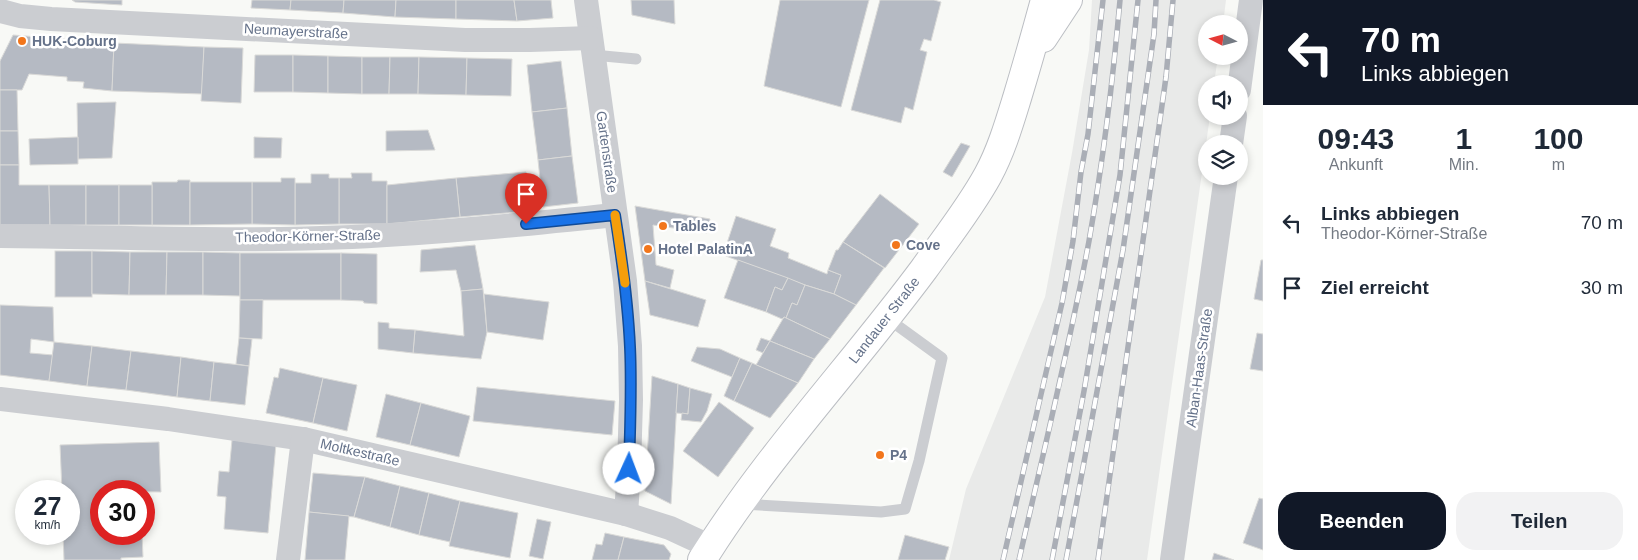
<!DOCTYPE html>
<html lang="de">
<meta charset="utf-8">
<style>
body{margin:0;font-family:Arial,sans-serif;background:#f2f2f3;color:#1f2937;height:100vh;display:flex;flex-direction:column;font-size:19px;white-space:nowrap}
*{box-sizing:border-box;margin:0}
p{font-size:16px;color:#747a83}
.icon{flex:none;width:28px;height:28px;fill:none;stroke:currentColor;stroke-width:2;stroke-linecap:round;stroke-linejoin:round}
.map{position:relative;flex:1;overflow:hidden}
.panel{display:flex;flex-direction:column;background:#fff;width:375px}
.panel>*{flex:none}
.top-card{background:#111827;color:#fff;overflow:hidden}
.needle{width:32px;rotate:276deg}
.tools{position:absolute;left:1198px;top:15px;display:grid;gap:10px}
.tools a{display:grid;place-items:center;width:50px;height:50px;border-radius:50%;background:#fff;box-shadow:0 2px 8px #0003;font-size:25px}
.speed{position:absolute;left:15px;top:480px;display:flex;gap:10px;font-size:25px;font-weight:700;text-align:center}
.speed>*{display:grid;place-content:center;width:65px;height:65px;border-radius:50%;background:#fff;box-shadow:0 2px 8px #0003;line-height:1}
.speed small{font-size:12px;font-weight:400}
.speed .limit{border:8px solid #d22;background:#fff;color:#111}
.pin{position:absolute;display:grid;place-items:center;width:42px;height:42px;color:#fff;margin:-51px -21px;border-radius:50% 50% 50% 0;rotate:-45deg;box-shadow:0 0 5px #0007}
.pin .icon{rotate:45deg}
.me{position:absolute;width:55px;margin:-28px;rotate:2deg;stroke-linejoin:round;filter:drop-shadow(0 0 4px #0008)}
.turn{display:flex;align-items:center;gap:18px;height:105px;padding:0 15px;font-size:22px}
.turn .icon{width:65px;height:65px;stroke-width:2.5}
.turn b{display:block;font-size:35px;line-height:42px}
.eta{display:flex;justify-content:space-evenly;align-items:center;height:85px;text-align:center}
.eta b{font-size:30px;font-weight:700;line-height:35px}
.primary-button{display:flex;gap:10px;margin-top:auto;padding:10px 15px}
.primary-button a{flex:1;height:58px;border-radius:20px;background:#111827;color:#fff;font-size:20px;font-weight:700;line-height:58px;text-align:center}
.primary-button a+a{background:#f2f2f3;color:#1f2937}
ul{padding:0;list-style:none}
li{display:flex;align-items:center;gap:15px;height:65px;padding:0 15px}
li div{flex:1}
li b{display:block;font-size:19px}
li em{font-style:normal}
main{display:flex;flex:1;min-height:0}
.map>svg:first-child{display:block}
</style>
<main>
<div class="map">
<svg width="1263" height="560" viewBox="0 0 1263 560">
<rect width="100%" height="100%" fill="#f8f9f6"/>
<!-- built -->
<path fill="#e9eae9" d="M1092 0H1226L1223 24H1206V56H1218L1214 84H1206V116H1210L1147 560H949L966 489 1045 297 1072 153 1089 50Z"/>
<!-- building -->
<g fill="#b5bac3" stroke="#dadad8">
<path d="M72 0H122V5L75 2Z"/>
<path d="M252 0H291L290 10 251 8Z"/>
<path d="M291 0H344L343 13 290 10Z"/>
<path d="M344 0H396L395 17 343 13Z"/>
<path d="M396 0H456V19L395 17Z"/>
<path d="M456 0H514L517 21 456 19Z"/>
<path d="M514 0H551L553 18 517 21Z"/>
<path d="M631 0H674L675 24 632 15Z"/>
<path d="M780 0H869L841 107 764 86Z"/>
<path d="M880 0H934L941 2 931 41 924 39 920 50 927 52 913 110 905 107 901 123 851 110Z"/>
<path d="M13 35 114 43 112 91 83 88 84 82 67 81V77L29 74 22 90H0V61Z"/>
<path d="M114 43 204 47 202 94 112 91Z"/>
<path d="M204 47 243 48 241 103 201 101Z"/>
<path d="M255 55H293V92H254Z"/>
<path d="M293 55 328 56V93L293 92Z"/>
<path d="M328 56 362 57V94L328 93Z"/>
<path d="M362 57H390L389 94H362Z"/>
<path d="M390 57H419L418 94H389Z"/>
<path d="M419 57 467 58 466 95 418 94Z"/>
<path d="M467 58 512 59 511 96 466 95Z"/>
<path d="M561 61 567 108 532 112 527 65Z"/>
<path d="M0 90H17L18 131H0Z"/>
<path d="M116 102 112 158 78 159 77 103Z"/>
<path d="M567 108 572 156 538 160 532 112Z"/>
<path d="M428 130 435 150 386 151V131Z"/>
<path d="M0 131H18L19 165H0Z"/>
<path d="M78 137V164L30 165 29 139Z"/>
<path d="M254 137 282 138 281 158H254Z"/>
<path d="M961 143 970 146 952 177 943 172Z"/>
<path d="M572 156 578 203 543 207 538 160Z"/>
<path d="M0 165H19V185H49L50 225H0Z"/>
<path d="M526 172 529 211 460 217 456 178Z"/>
<path d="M351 173H372V181H387V224H339V178H352Z"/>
<path d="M311 174H329V178H339V224L295 225V183H311Z"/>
<path d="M281 178H295V225L252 224V182H281Z"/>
<path d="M456 178 460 217 387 224V185Z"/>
<path d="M178 180H190V225H152V182H177Z"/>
<path d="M190 182H252V224L190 225Z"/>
<path d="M49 185H86V225H50Z"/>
<rect x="86" y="185" width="33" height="40"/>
<rect x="119" y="185" width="33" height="40"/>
<path d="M880 194 919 224 885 268 843 242Z"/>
<path d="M635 206 710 219 707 233 653 225 656 265 674 270 670 288 645 281Z"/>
<path d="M736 216 776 229 770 246 789 253 788 258 827 274 828 270 841 275 834 294 805 285 723 255Z"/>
<path d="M843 242 884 268 856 305 834 294 841 275 828 270 836 250H838Z"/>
<path d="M475 245 483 289 461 291 456 270 420 272 421 250Z"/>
<rect x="55" y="251" width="37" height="46"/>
<path d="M92 251 130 252 129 295 92 294Z"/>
<path d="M130 252H167L166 295H129Z"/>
<path d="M167 252H203V295H166Z"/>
<path d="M203 252 240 253V296L203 295Z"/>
<rect x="240" y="253" width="101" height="47"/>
<path d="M341 253 377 254V304L364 303 363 301 341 300Z"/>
<path d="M738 260 788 278 782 290 775 287 766 312 724 298Z"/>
<path d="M1261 260H1263V301L1254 299Z"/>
<path d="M788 278 805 285 797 305 792 303 786 318 784 317 782 319 766 312 775 287 782 290Z"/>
<path d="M645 281 706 300 698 327 650 315Z"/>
<path d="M805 285 834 294 856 305 830 339 786 318 792 303 797 305Z"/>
<path d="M483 289 487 332 481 359 413 353 415 330 464 336 461 291Z"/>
<path d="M484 294 549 302 543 340 487 332Z"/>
<path d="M240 300H263L262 339 239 338Z"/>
<path d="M0 305 53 307 54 342 31 339 30 353 53 355 49 381 0 375Z"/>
<path d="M784 317 830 339 814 359 770 341Z"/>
<path d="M378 322 389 323V328L415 330 413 353 378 349Z"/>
<path d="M1257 333 1263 334V371L1250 369Z"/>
<path d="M239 338 252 339 249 366 236 364Z"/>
<path d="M761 338 770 341 763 353 756 350Z"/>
<path d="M770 341 814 359 798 383 756 365Z"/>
<path d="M54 342 92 346 87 386 49 381Z"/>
<path d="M92 346 131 351 126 390 87 386Z"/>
<path d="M697 347 720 349 740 358 732 377 691 361Z"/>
<path d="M131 351 181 357 177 397 126 390Z"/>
<path d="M181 357 214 362 210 401 177 397Z"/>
<path d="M740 358 752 363 734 401 724 396Z"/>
<path d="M214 362 249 366 245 405 210 401Z"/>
<path d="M752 363 798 383 770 418 734 401Z"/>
<path d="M280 368 323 378 313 423 266 413 274 377 278 378Z"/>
<path d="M652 376 678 384 671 504 645 491Z"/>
<path d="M323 378 357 385 347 431 313 423Z"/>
<path d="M678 384 690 388 688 414 676 413Z"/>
<path d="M477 387 615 401 612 435 473 421Z"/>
<path d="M690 388 712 394 707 411 701 422 681 420 682 413 688 414Z"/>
<path d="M386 394 421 403 410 445 376 437Z"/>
<path d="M719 402 754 428 718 477 683 451Z"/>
<path d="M421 403 470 416 459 457 410 445Z"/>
<path d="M232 440 276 444 268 533 224 529 226 497 217 496 219 471 229 472Z"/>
<path d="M159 442 161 492 101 491V534H142L143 557 121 558V560H64L63 534H69V491H62L60 445Z"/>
<path d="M313 473 365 477 354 517 309 512Z"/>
<path d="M365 477 400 486 390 527 354 517Z"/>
<path d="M400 486 429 493 419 535 390 527Z"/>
<path d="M429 493 460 501 450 542 419 535Z"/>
<path d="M1259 498 1263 499V550L1243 543Z"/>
<path d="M460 501 518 513 510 558 449 546Z"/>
<path d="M309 512 349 516 345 560H305Z"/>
<path d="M537 519 551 522 543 559 529 556Z"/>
<path d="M605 533 624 537 618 560H592L596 544 602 545Z"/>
<path d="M905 535 949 547 945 560H898Z"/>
<path d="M624 537 664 545 671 554 669 560H618Z"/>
<path d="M1214 553 1234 560H1212Z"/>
</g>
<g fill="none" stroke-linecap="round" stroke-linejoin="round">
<defs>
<g id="primary">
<path d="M1043 38 1068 0"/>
<path d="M702 560C766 457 852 366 924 269 946 238 970 208 988 175 1001 151 1009 124 1017 98 1027 65 1036 33 1045 0"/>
</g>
</defs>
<!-- primary casing -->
<use href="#primary" stroke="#bbbec3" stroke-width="30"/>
<!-- lane -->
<g stroke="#cbcdd1" stroke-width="11">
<path d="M593 55 636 59"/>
<path d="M742 504 881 512 905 509 919 461 942 358 887 318"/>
</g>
<!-- street -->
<g stroke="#cbcdd1" stroke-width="24">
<path d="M586 0 625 281 630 346 631 400 629 469 626 514"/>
<path d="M1 11 20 16 51 19 465 40H530L591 38"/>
<path d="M1239 90 1251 0"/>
<path d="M1231 144 1235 116"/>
<path d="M0 236C117 237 235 242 352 237 440 233 528 224 615 215"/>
<path d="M0 399 168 419 303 439 626 514 670 528 711 547"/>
<path d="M288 560 303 439"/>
<path d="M1172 560 1226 176"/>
</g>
<!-- primary -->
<use href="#primary" stroke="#fff" stroke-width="28"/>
<defs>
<g id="rail">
<path d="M1003 560 1062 303 1073 241 1081 172 1088 134 1103 0"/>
<path d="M1019 560C1043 454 1069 348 1089 241 1103 161 1113 80 1120 0"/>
<path d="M1052 560 1084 391 1120 175 1138 0"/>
<path d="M1066 560 1123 250 1154 34 1156 0"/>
<path d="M1098 560 1166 77 1173 0"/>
</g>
</defs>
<!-- rail casing -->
<use href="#rail" stroke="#aaaeb6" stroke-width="5.5"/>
<!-- rail -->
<use href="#rail" stroke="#fff" stroke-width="4" stroke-dasharray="11" stroke-linecap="butt"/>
</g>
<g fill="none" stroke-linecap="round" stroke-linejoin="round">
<defs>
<path id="route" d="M526 224 615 215C622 259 628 303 630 347 632 388 630 428 629 469"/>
</defs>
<!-- route casing -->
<use href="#route" stroke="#114b97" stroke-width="12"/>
<!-- route -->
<use href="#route" stroke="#1a73e8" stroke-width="9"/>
<!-- slow -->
<path stroke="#f59e0b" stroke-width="9" d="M615 215 625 283"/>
</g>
<!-- markers -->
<g fill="#f2761c" stroke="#fff" stroke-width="2">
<circle cx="22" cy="41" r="5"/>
<circle cx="663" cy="226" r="5"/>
<circle cx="896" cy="245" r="5"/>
<circle cx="648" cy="249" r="5"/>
<circle cx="880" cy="455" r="5"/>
</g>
<g text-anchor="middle" stroke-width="5" stroke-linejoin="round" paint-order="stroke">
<!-- street labels -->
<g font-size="14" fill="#65728a" stroke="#fff">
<text transform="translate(296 31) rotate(3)" y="5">Neumayerstraße</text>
<text transform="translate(607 152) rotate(82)" y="5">Gartenstraße</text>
<text transform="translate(308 236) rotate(-1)" y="5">Theodor-Körner-Straße</text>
<text transform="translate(884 320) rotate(-52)" y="5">Landauer Straße</text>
<text transform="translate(1199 368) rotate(-82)" y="5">Alban-Haas-Straße</text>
<text transform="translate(360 452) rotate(13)" y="5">Moltkestraße</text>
</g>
<!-- poi labels -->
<g font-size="14" font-weight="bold" fill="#65728a" stroke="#fff" text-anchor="start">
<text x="32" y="46">HUK-Coburg</text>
<text x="673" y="231">Tables</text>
<text x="906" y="250">Cove</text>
<text x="658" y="254">Hotel PalatinA</text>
<text x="890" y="460">P4</text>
</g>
</g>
</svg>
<div class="tools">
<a><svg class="needle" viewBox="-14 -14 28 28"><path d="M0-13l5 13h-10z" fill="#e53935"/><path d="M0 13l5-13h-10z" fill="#747a83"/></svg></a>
<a><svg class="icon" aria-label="sound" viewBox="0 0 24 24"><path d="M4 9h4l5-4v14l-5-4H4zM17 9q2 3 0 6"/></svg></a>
<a><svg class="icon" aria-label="layers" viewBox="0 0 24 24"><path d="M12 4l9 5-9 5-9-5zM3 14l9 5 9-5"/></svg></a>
</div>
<div class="speed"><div>27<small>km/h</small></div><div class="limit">30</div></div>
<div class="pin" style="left:526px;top:224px;background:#d93025"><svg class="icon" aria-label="arrive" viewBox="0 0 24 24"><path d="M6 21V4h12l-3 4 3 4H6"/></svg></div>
<svg class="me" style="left:629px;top:469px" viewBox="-20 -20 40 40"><circle r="19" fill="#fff"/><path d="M0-13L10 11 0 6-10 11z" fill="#1a73e8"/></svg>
</div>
<section class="panel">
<div class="top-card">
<div class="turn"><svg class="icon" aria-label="left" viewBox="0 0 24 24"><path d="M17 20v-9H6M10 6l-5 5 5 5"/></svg><div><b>70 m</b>Links abbiegen</div></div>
</div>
<div class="eta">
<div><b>09:43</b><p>Ankunft</p></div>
<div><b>1</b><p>Min.</p></div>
<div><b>100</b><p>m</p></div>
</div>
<ul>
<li><svg class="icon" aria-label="left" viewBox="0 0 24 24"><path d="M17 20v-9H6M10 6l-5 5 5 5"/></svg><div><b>Links abbiegen</b><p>Theodor-Körner-Straße</p></div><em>70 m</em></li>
<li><svg class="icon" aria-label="arrive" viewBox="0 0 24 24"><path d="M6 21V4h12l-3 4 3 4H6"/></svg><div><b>Ziel erreicht</b></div><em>30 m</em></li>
</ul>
<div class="primary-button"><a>Beenden</a><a>Teilen</a></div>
</section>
</main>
